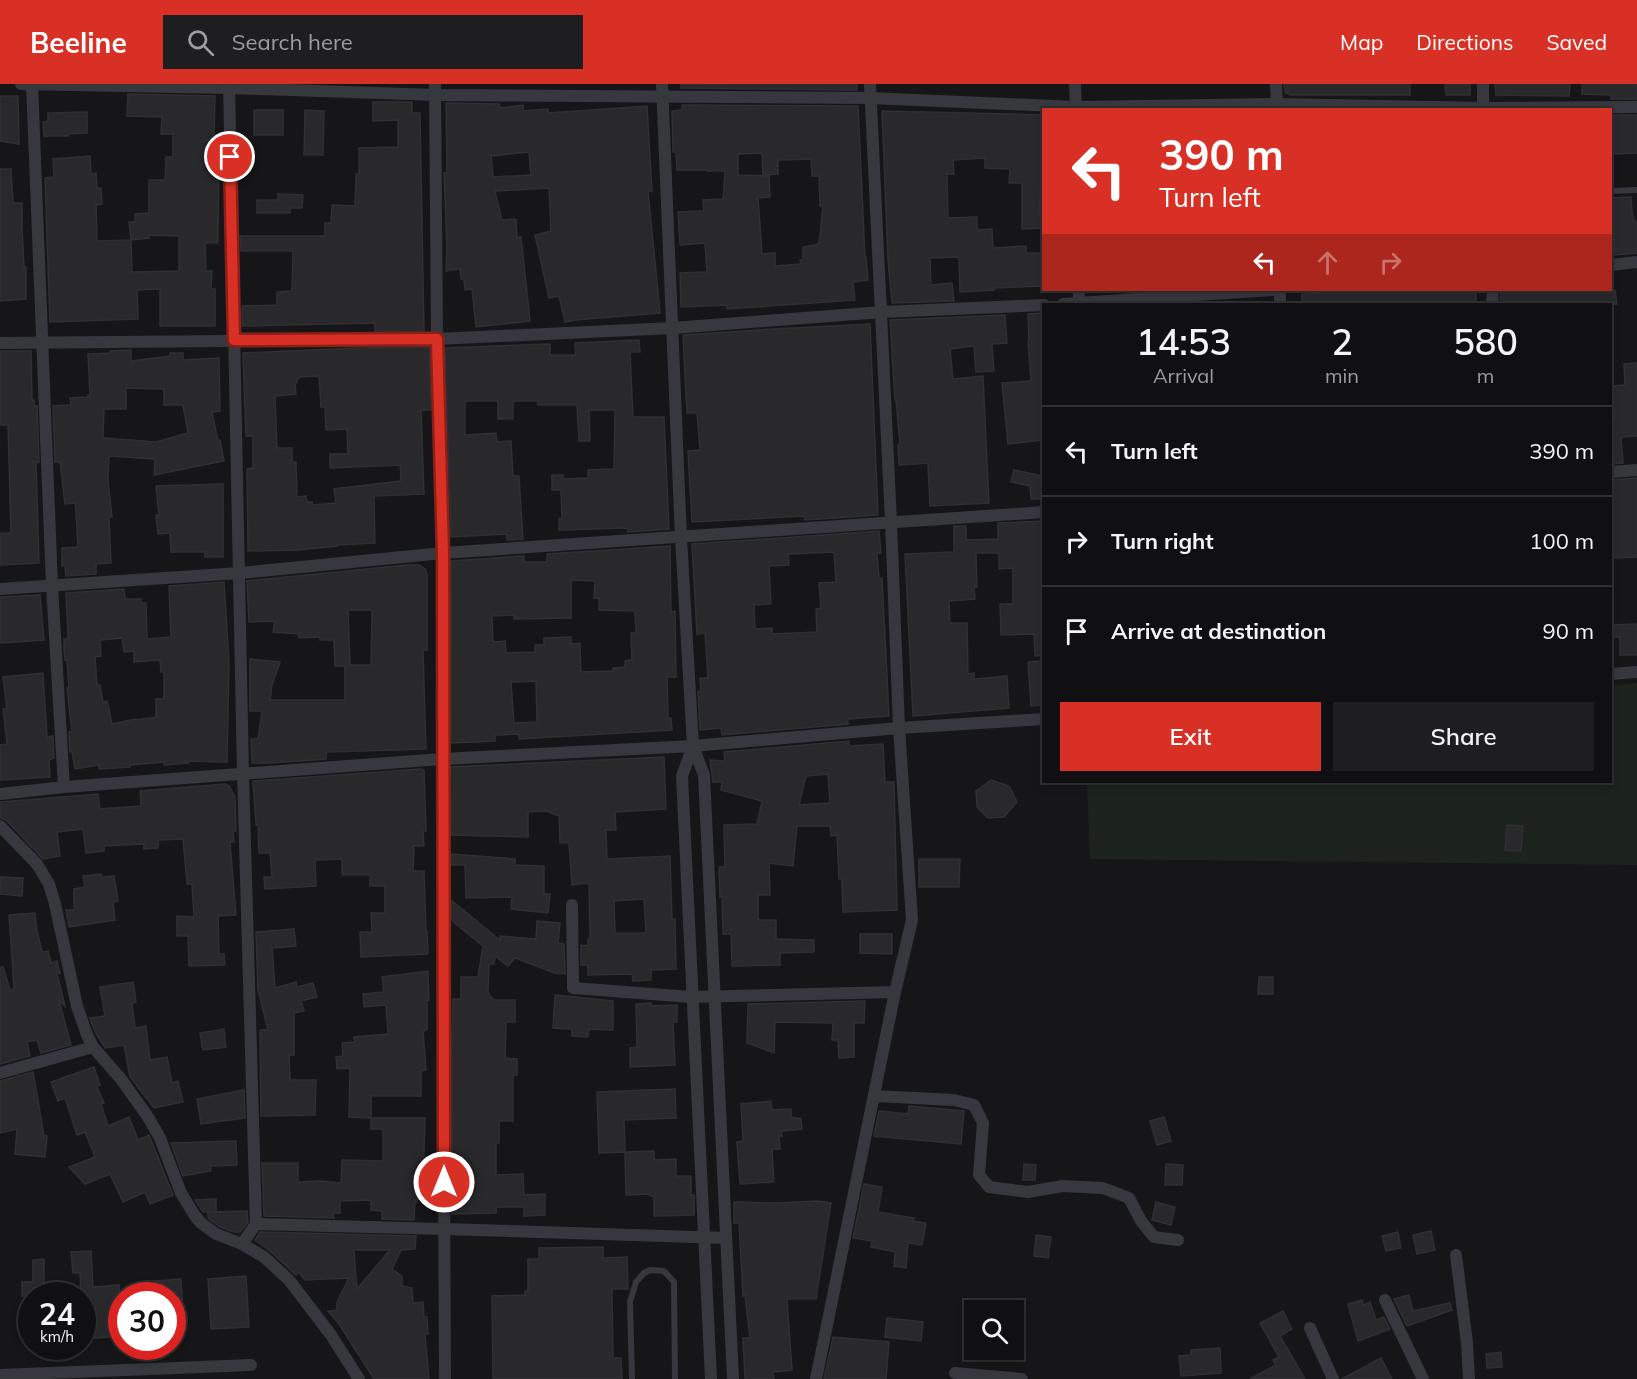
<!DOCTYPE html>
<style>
body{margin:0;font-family:Mulish,sans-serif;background:#1e1e20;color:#f1f3f6;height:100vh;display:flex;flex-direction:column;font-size:22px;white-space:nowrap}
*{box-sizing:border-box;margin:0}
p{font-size:20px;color:#9c9d9f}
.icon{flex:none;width:33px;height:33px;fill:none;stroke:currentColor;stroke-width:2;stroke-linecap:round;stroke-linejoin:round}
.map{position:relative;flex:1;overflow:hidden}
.drawer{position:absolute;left:1042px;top:219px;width:570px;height:480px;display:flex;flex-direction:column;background:#101012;border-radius:0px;box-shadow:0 3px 9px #0003,0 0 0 2px #303032}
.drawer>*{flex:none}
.guide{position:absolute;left:1042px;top:24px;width:570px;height:183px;border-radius:0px;box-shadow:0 3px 9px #0003,0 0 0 2px #303032;background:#d93025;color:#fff;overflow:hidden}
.fabs{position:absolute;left:964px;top:1216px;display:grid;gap:12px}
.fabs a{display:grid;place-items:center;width:60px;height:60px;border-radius:0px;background:#101012;box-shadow:0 3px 9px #0003,0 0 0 2px #303032;font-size:30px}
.speed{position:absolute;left:18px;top:1198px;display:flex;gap:12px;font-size:30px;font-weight:700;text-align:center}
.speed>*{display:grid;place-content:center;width:78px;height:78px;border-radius:50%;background:#101012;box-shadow:0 3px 9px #0003,0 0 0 2px #303032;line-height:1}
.speed small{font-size:15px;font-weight:400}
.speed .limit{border:9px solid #d22;background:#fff;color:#111}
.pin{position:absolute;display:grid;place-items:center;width:51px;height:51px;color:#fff;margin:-26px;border:3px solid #fff;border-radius:50%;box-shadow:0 2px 6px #0007}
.me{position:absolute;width:66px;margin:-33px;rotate:0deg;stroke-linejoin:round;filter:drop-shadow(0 0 4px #0008)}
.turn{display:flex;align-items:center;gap:21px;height:126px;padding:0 18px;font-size:27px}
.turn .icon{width:78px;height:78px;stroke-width:2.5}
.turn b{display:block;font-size:42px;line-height:51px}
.lanes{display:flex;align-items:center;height:57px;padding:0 18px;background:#0003;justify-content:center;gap:30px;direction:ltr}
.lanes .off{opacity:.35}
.eta{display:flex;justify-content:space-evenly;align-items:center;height:102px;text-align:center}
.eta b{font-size:36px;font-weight:600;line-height:42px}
.action{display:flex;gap:12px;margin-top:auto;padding:12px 18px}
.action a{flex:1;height:69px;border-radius:0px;background:#d93025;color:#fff;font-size:24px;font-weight:600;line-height:69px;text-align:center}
.action a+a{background:#1e1e20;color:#f1f3f6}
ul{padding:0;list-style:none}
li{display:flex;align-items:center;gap:18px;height:90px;padding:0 18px;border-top:2px solid #303032}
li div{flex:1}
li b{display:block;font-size:22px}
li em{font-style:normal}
header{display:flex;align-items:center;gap:36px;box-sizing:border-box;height:84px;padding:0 30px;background:#d93025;color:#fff}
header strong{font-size:28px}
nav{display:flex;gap:33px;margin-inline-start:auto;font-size:21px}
.search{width:420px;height:54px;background:#1e1e20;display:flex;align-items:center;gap:15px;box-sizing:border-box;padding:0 21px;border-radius:0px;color:#9c9d9f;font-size:22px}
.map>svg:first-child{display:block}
</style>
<header>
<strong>Beeline</strong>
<div class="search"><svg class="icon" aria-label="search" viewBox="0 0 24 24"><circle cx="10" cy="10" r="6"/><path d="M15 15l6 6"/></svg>Search here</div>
<nav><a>Map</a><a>Directions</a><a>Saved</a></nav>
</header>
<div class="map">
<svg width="1637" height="1295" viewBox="0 0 1637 1295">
<rect width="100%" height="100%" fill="#161618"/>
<!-- green -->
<path fill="#1c231d" d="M1637 599V781L1090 775 1087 698H1611V601Z"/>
<!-- building -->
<g fill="#29292c" stroke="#303034" stroke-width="1.5" fill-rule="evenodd">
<path d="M681 0H857V6L681 4Z"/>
<path d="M1284 0H1410V11H1290L1285 8Z"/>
<path d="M1445 0H1470V11H1446Z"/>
<path d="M1495 0H1570L1569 12 1496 11Z"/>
<path d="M1582 0H1637V15H1611V11L1582 10Z"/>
<path d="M128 10 215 12 214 51H219L218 159H205L206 187H212L211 205H215V242H160V205L137 206 138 235 50 238 45 94 54 93 53 75 90 72 91 90 96 89 97 104H101L102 120 96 121 97 157 131 156 129 138H135V130L149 129V96H165L166 73H173V50H161L162 33 127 32ZM148 151 179 152V187L132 188 131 156 149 154Z"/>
<path d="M0 12H18L19 60 0 57Z"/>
<path d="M373 18H412V29H420L424 247H375V239L242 242V222L277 221V208L292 207 293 167H241L240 152H325V139H331L332 121 355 122 356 90H359V64L398 63V36L373 37Z"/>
<path d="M446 19 499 20 500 24 523 21V27L548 25V29L647 22 652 107H648L660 229 575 236 565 238 559 212 549 214 535 151 551 147 549 104 495 107 502 136 516 135 517 154 521 153 530 237 476 243 472 205 465 206 464 195H461L460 185 446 187 447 165 444 89H447ZM529 68 531 91 493 93 491 72Z"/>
<path d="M682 21 858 22 865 173H866L868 196 853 198 855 216 727 225 726 221 681 223 680 189 707 188 705 159 680 161 678 128 704 127 703 116 723 115 725 87H707V86H677L676 68H673L672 27 682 26ZM762 69 763 91 778 90V76L811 75 812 92H819L820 122H823L819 160 803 163V176H800L801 180 775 182V169L762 170 758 114 770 113 769 92 738 91V70Z"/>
<rect x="254" y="26" width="29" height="25"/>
<path d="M305 26 324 27 323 71H304Z"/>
<path d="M882 27 1044 31V90H1041L1039 131H1044V144L1022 145V99H1009L1010 85 985 84V74L953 76 954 90H947L948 134 977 133V146L992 145 993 164 1026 162V169H1044V202L994 204V206L960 208 959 173 930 174 931 201 952 199 954 217 892 219 888 176Z"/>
<path d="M87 28V49L68 50V52H44L43 38 48 37V29Z"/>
<path d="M1611 31H1637V69L1611 70Z"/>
<path d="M0 85H11L13 119H22V143L24 183H26V215L0 217Z"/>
<path d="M278 110 303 111 302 124H290V129H257V116H278Z"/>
<path d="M1631 113 1632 129 1635 138H1637V169L1615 171 1612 114Z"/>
<path d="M1362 206H1476V220H1302V210Z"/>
<path d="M1501 206H1615L1617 220H1507V218H1500Z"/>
<path d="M1044 229V356L1008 360 1002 299 1031 297 1028 257H1029L1028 230Z"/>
<path d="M1005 231 1007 259 992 260 994 287 976 288 974 262 950 265 953 295 983 292 989 419 930 422 928 379 899 381 898 361 900 360 896 316H895L890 236Z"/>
<path d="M870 240 878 431 805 436 804 432 692 438 688 367 700 366 697 329H687L683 251 774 245Z"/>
<path d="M639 256 640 268H630L633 333H664L669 445 628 448 627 444 559 446V435H562L561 406H552V391H563V395L588 394V386L614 385 615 326H589L590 357H579L577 321H538V317H513V335H498V317H465V351L496 349 497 358 511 357 513 392H519L523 455 507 456V450L451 453 445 264 550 260V271H576L575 259Z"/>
<path d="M424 263 429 264 431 326H421L424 410 374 412 375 459 337 461V462L298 466 248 467 247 385 253 384V352H246L243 269 358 264ZM319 292 321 323H325L326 346 347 345 348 370H330V384L400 381 401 397 334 405 336 419 312 421V418H307L306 412 297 413 296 378H292V364H277L275 312 296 310 295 301 299 293Z"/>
<path d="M131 266V277L170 272V269H183V276L219 274 220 327 212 328 218 357 220 356 224 377 154 391 155 375 109 372 108 396 112 433H109L111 479 96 480V490L66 492 65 482H62V464L78 463 76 428 75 419 65 420 60 378H55L53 322 71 321 70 314 88 313V311H90L88 270 110 269V267ZM126 304 164 305V321H183L188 349 156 358 103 354 104 325H126Z"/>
<path d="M0 267H31L32 316H34V322H37L39 378H36L39 479 0 481V449H11L8 341H0Z"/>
<path d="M1637 279V352L1621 353 1623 379 1611 380V333H1615V327H1611V302L1625 301 1624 280Z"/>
<path d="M1014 386 1044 392V415H1031L1030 402 1011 398Z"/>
<path d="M1637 394V473L1611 474V396Z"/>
<path d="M223 400V473H205V468H171L170 449 158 450 156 431H159L156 402Z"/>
<path d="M1044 437V571L1035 572 1034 550 1001 551 1000 520H1013V484L999 485V469H976L977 503H974L975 515 949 517 950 539H967L968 590 974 589V595L1007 592 1009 624 913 632 905 470 954 468V442H966V456L998 455V439Z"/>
<path d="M879 447 881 469H877L879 494H882L889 632 848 635V640L722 651 721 644 700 646 698 608 701 607 700 594H708L705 549 697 550 692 460ZM834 468 836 498 819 499 821 524 816 525 817 548 772 550V544L755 545 754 521 771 520 769 482 789 481 788 470Z"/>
<path d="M670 462 671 528 675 527 676 593H667L668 634H671L672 646 519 655V650L495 651V657L451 659V477L524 472V478H547V470ZM571 496 595 497 594 514H599V526L635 527 636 549H631L632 576 625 577V583L613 584V587L581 588 580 559 571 560V553L544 554V561H535V568L506 569 505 557 493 558 492 532 514 531V535L571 534ZM536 597 537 638 514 639 511 598Z"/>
<path d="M407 481H419L425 485 427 491V566H423L426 665 326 668V675L271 679H252L251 655H258L262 627H250V575L280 578 272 601 270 616H345V582H335L334 556H320V553L299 554V550L273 548 275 537 249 538 247 497ZM348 526H372L371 581H350Z"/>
<path d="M224 498 229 579 227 678 185 677 188 679 164 681V678L130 681V683L99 685V681L75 685 72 667 70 668 69 648H72L67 604H69L67 576H65L64 564V555H68L66 509 124 505 125 515H141V519H146L147 555 171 553 169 502ZM122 554 124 568 134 567V578L160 576 161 588H164V615H156V633L136 636V635L112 640 107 617 103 618 100 601H97L95 573 101 572 100 556Z"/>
<path d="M40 511 44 556 0 559V513Z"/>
<path d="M1637 540V571H1620V553H1611V541Z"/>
<path d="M1044 577V621L1031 622 1028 578Z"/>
<path d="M43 589 47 653 53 652 54 674 49 676 50 693 0 696V661L7 660 3 625H7L3 593Z"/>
<path d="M849 657V662L883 660 885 698H894L897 826 843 828 842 795H839L837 751 831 752 830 742H797L793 782 769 779 770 811H758V836H776V855L814 856V868L780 869V881L732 882 731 850H723L722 812 720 813 719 783H725L724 741 757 740 762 717 721 706 722 698H713L710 676 725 677 724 668ZM828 690 830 719 799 721 806 692Z"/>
<path d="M664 673 666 725 615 728 616 746H606L607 775 670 772 672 835H675L676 885 651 886V896L633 897 632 890 588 891V881H581V861L588 862V855H590L589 799 572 801 569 759H560L559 732 546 727 528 728V753L451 751 450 683ZM644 815 646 849H615L614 817Z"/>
<path d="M421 685 424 686 426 747H423L424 762H414L413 787H424L426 847H427L428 870 361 873 360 848H372L371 829H385V802H370V791H342V775L315 776 316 802 265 805 264 793H272L270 769H259L258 741H256L253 697Z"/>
<path d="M991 696 1009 702 1017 718 1004 733 988 734 977 723 976 707Z"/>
<path d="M225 700 229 702 235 713 236 747H233L234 758H230L236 831 218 832 219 870H224L225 881 189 882 188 852H177V832L194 833 192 800H187L183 755 158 756V764L144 765V760L104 762V767L86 769 83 745 57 748 60 772 43 775 6 736 0 734V718L98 710 100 725 141 722 140 707Z"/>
<path d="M1507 741 1523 742 1521 767 1505 766Z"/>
<path d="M451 770 515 775V781L544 782V810H550L548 829 511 825 512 813 466 814 465 781H451Z"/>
<path d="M919 775H960L959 803H919Z"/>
<path d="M101 790V793L114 792 118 817 113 818 115 836 69 843 66 826H74V805L85 803 83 792Z"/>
<path d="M0 793 23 794 22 812 0 810Z"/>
<path d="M451 816 500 856V852L536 855 537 837 560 839 558 859 564 860 565 890 555 889 515 874 508 882 495 872 494 880H489L488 909 494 916H515V938H506L505 974 517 975V991H513V1037H499V1059H496V1091L523 1090 524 1111 545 1110V1131L524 1132V1123H496V1129L452 1130V958L453 915H461V893H478L483 862 451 836Z"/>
<path d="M35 829 37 847 42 868 48 867 51 879 57 877 60 889 57 890 65 922 59 916 71 961 41 969 37 956 27 958 30 972 0 980V883H3L10 906 14 905 9 831Z"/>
<path d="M294 845 296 862 272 864 275 904 296 898 297 903 313 899 317 913 301 917 304 927 294 929V971H289L290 996H316L315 1031 261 1032 260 946H268L258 906 256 848Z"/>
<path d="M860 850H892V870L860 869Z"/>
<path d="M428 887 429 916H427V946L423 947 426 986 421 987V1012H371V1034L349 1033 350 984 337 985 336 973 343 972 342 959 355 958 354 953 388 950 386 921 364 923 363 910 384 908 382 893Z"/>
<path d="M1259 893H1273V910H1258Z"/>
<path d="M133 898 136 918 132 919 135 944 146 942 150 976 167 973 172 999 178 997 183 1018 154 1024 130 993 124 961 105 964 95 948 90 934 105 932 100 903Z"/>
<path d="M555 911 613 917V946L589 945 588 953 572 952V945L553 944Z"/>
<path d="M865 917 864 939H854V973L839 974 838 956H832L833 939 775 938 774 969 747 959 748 920Z"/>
<path d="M651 919V922L677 921V938H673L675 981 630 983V964L637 963 636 920Z"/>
<path d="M224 945 226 963 203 966 200 949Z"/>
<path d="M94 983 100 1001 97 1003 104 1019 101 1020 108 1042 129 1033 138 1056 149 1051 173 1111 150 1120 145 1108 123 1118 110 1090 85 1100 69 1083 95 1073 85 1048 77 1051 65 1014 58 1017 51 998Z"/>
<path d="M33 988 44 1052H47L45 1073 15 1070 17 1045 0 1049V997Z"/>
<path d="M675 1005 676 1034 624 1036 625 1068 654 1067V1076L676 1075V1092H691V1111H694V1131L654 1132V1112H650V1110L626 1111 625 1068 599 1069 597 1008Z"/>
<path d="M244 1006 245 1034 201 1040 197 1015Z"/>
<path d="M771 1017 772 1026 791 1025V1033L801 1035 802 1045 781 1047 782 1052H779L780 1065H772L774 1098 740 1100 737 1058 743 1057 741 1020Z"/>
<path d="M909 1022 964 1027 961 1060 874 1052 879 1027 908 1030Z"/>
<path d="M1164 1033 1171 1057 1157 1061 1150 1037Z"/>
<path d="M371 1034H425L423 1102H418L417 1118 415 1117 414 1136 382 1135V1127L371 1126V1116L340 1117V1129H333L334 1134 264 1132 262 1079H298V1098L320 1097 341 1099 342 1076 383 1077V1045H371Z"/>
<path d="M236 1057 237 1081 210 1082 211 1087 183 1092 171 1059Z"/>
<path d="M1024 1080 1036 1081 1035 1096H1023Z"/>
<path d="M1166 1080 1183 1081 1182 1101H1165Z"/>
<path d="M864 1100 882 1103 878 1128 914 1134 913 1137 926 1139 922 1161 908 1159 906 1184 894 1182 895 1168 871 1163 872 1157 853 1154Z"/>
<path d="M216 1115V1127L203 1128 195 1116Z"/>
<path d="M818 1117 831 1119 816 1215H787L792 1286 773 1288 774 1295H745L743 1254H750L745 1211 743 1212 739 1139H734V1118L775 1119Z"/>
<path d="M1156 1118 1175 1123 1171 1141 1152 1136Z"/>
<path d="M247 1127 248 1138 240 1148H234L220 1143 208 1134V1128Z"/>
<path d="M1431 1147 1435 1166 1417 1170 1413 1151Z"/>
<path d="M260 1148 416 1152 415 1165 401 1166 392 1185 402 1192V1202L412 1204 413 1219 423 1218 424 1233H427L428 1250H425L429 1295H374L339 1240 328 1227 337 1226V1218L349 1194 305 1196 299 1188 296 1191 270 1167 255 1156ZM354 1166H390L357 1205 355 1182Z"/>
<path d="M1398 1148 1401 1164 1386 1167 1382 1152Z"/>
<path d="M1036 1151 1051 1153 1048 1174 1034 1172Z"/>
<path d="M603 1163V1174L627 1173 628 1205H612L613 1274H621L622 1295H493L492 1212 525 1211V1207H528V1175H539V1164Z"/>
<path d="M91 1167 93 1203 119 1201 122 1252 83 1255 82 1212H81L80 1189H73L71 1168Z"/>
<path d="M44 1175V1212H22V1198H33V1176Z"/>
<path d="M246 1192 249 1243 211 1245 208 1195Z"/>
<path d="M181 1195 184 1246 172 1247V1212H144L143 1198Z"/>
<path d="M1409 1211 1413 1227 1450 1219 1452 1226 1407 1242 1394 1215Z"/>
<path d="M1362 1216 1363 1221 1370 1218 1376 1236 1384 1233 1390 1245 1358 1257 1348 1220Z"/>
<path d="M1283 1227 1292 1245 1280 1252 1305 1295H1250L1276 1281 1273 1276 1279 1273 1260 1239Z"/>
<path d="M887 1234 923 1238 921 1257 885 1253Z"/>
<path d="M833 1253 889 1258 886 1295H824Z"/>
<path d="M1220 1264 1221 1289 1181 1292 1179 1272 1191 1271V1266Z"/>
<path d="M1501 1268 1502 1283 1487 1284 1486 1270Z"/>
<path d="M1381 1274 1392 1295H1342Z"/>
</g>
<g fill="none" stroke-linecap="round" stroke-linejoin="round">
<!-- lane -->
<g stroke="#37383d" stroke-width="6">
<path d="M1611 107 1637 106"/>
<path d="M632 1295 630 1218 636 1198 644 1189 650 1186 664 1187 674 1198 675 1295"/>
</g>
<!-- street -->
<g stroke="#37383d" stroke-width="12">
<path d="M21 0 229 4 436 11 871 14 1076 23 1277 20 1483 24 1637 23"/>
<path d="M32 0 52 502 64 703"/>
<path d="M229 0 243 690 256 1140 242 1160"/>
<path d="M435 0 437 255 443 469 442 675 445 1295"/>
<path d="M662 0 681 454 693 662 704 691 733 1295"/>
<path d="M1075 0 1076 26"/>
<path d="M1276 0 1277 26"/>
<path d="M1483 0V26"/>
<path d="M1611 181 1637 178"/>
<path d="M1079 206V220"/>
<path d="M1280 206V220"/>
<path d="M1063 220 1273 206"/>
<path d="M1492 220 1493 206"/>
<path d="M0 259 437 255 673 244 882 228 1044 221"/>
<path d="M1611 388 1637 386"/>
<path d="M0 505 240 489 443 469 1044 428"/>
<path d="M1611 590 1637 588"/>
<path d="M693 662 682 692 711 1295"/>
<path d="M0 710 64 703 442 675 693 662 899 644 1044 635"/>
<path d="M0 742 37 780 49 800 55 820 77 922 87 951 93 963 121 995 148 1033 160 1054 181 1109 195 1132 201 1139 216 1150 242 1160 264 1173 289 1196 331 1251 359 1295"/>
<path d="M572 821 573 904 691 913 895 908"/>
<path d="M0 989 93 963"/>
<path d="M874 1012 954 1016 974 1021 983 1039 979 1091 989 1103 1028 1108 1062 1102 1103 1104 1129 1114 1141 1137 1154 1153 1178 1156"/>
<path d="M256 1140 444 1145 726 1154"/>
<path d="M1456 1171 1467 1259 1469 1295"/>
<path d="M1385 1216 1423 1295"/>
<path d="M1310 1244 1333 1295"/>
<path d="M955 1289 1022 1295"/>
<path d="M0 1291 251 1281"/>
<path d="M816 1295 895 908 912 836 899 644 891 438 870 0"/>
</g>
</g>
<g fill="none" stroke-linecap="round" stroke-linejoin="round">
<defs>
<path id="route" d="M230 73 234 256 437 255 443 469 444 1098"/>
</defs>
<!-- route casing -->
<use href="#route" stroke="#8d1f18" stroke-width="15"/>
<!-- route -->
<use href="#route" stroke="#d93025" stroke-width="10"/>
</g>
</svg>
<div class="fabs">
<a><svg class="icon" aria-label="search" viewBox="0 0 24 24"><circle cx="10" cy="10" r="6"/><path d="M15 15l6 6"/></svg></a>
</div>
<div class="speed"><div>24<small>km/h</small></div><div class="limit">30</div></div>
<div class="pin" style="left:230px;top:73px;background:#d93025"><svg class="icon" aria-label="arrive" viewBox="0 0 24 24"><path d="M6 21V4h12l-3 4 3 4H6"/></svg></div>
<svg class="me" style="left:444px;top:1098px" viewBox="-20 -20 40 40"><circle r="17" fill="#d93025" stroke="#fff" stroke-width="3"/><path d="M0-11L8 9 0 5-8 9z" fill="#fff"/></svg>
<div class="guide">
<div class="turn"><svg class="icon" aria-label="left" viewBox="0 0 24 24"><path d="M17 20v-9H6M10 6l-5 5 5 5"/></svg><div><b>390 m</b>Turn left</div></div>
<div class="lanes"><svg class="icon" aria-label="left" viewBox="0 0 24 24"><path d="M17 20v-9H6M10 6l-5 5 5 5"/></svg><svg class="icon off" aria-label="ahead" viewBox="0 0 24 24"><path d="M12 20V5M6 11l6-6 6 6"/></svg><svg class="icon off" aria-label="right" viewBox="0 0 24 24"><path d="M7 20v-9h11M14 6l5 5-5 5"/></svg></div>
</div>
<section class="drawer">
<div class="eta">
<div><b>14:53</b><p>Arrival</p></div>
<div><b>2</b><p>min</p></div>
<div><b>580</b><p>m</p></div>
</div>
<ul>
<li><svg class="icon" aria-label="left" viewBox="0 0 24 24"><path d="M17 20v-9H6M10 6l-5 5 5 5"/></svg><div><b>Turn left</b></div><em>390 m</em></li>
<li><svg class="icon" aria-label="right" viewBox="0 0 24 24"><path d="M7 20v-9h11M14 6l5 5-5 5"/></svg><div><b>Turn right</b></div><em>100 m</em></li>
<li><svg class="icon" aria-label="arrive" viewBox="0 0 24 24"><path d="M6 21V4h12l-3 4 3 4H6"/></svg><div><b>Arrive at destination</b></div><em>90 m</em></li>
</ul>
<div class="action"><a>Exit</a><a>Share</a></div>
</section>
</div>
